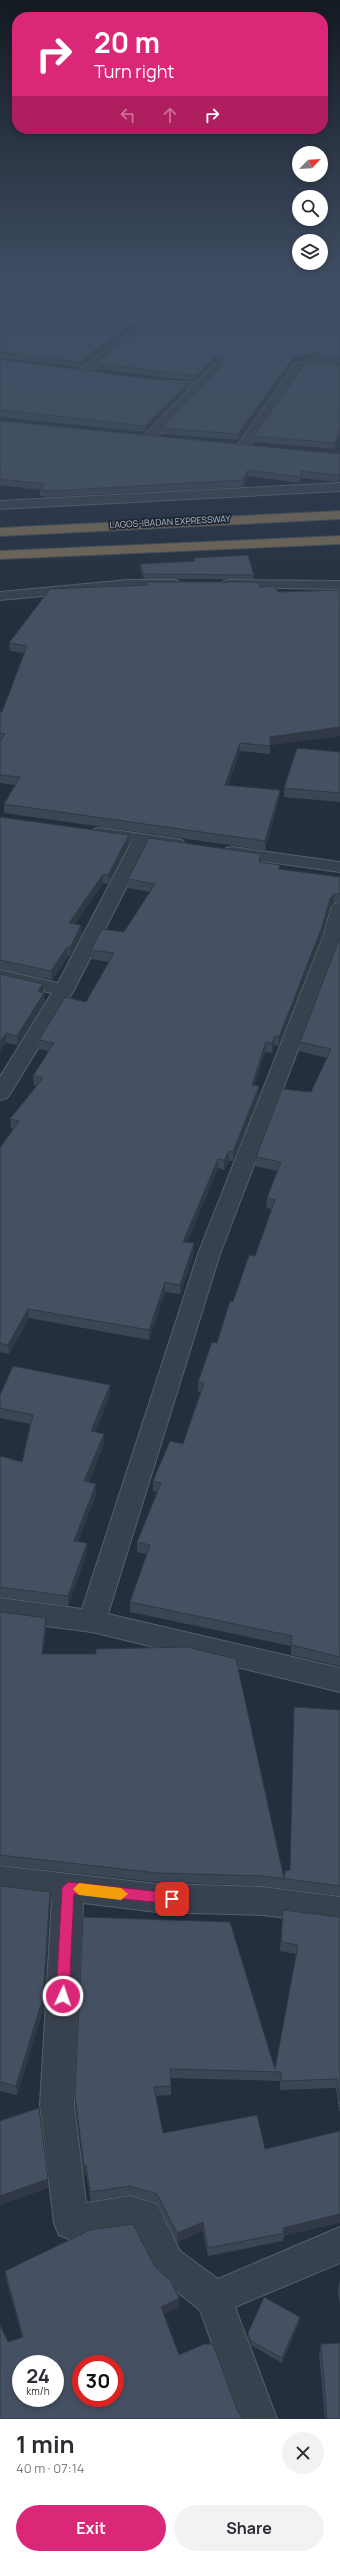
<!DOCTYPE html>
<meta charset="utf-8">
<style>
body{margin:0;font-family:Manrope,sans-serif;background:#f2f2f3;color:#2b2b33;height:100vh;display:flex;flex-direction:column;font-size:15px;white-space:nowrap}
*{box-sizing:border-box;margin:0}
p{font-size:13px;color:#7c7c81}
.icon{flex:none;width:22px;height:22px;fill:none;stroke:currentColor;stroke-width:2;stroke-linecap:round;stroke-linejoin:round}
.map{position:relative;height:2419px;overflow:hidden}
.drawer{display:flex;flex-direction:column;background:#fff;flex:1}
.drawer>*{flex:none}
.top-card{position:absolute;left:12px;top:12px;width:316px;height:122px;border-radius:16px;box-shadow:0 2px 6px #0003;background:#db2777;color:#fff;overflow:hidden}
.needle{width:26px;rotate:65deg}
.controls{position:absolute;left:292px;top:146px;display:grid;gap:8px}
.controls a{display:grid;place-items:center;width:36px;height:36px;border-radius:50%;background:#fff;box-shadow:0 2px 6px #0003;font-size:20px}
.speed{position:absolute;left:12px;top:2355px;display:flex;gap:8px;font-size:20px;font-weight:700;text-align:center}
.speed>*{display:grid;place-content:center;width:52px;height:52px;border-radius:50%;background:#fff;box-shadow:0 2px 6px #0003;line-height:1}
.speed small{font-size:10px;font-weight:400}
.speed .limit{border:6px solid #d22;background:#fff;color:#111}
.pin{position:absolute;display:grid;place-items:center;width:34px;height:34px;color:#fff;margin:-17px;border-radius:8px;box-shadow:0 2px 6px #0006}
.me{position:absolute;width:44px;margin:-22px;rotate:3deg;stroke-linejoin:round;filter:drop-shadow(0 0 3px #0008)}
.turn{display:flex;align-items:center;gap:14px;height:84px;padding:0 16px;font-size:18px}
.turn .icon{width:52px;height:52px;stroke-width:2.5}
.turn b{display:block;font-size:28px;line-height:34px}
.lanes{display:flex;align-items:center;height:38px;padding:0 16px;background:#0003;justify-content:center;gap:20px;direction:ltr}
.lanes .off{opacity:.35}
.round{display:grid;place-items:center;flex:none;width:42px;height:42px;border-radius:21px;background:#f2f2f3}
.head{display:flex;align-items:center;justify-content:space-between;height:68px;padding:0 16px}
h1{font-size:24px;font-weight:700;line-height:30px}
.action{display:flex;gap:8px;margin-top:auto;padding:8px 16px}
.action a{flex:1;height:46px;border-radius:24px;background:#db2777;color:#fff;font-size:16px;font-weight:700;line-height:46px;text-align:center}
.action a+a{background:#f2f2f3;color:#2b2b33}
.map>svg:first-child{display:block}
</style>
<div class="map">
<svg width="340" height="2419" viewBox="0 0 340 2419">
<rect width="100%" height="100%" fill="#242f3e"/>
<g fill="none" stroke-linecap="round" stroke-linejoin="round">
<defs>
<g id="minor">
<path d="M136 329 140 330V334L84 375H76V371Z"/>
<path d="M312 361 340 365V371L312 367 303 369 246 450H238L236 447 295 364Z"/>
<path d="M218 364 224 367 222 369 153 441H145L143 438 145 435 190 389 153 384V380L196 383 214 365Z"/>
<path d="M340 483V491L0 509V501Z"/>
<path d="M128 580H176L183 584 176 588H128L0 600V592Z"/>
<path d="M229 580 340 581V589L224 587 222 584 224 581Z"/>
<path d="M100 828 176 839 182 840 185 844 182 848 176 849 148 845 74 990 10 1094 7 1098 0 1100V1077L52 993 0 982V970L58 983 131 843 94 837 91 833 94 829Z"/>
<path d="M232 847 340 862V872L226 856 223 852 226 848Z"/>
<path d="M340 903V940L220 1254 108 1614 340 1668V1692L92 1632 0 1620V1598L82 1609 198 1254 323 937 331 908 334 904Z"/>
<path d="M0 1866 157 1884 263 1887 340 1897V1925L263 1915 157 1912 83 1903 74 2105 86 2203 130 2196 157 2204 180 2251 218 2279 340 2227V2263L235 2307 277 2419H239L200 2310 156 2275 134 2231 71 2240 59 2235 54 2223 40 2105 52 1900 0 1894Z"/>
</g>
<g id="motorway">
<path d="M340 511V519L0 536V528Z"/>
<path d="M340 536V544L0 559V551Z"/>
</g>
</defs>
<!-- minor casing -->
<use href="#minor" stroke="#565f6c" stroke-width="2"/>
<!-- motorway casing -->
<use href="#motorway" stroke="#434c59" stroke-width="2"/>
<!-- minor -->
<use href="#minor" fill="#38414e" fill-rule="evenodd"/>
<!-- motorway -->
<use href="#motorway" fill="#746855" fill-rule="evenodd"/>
</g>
<!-- wall -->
<g fill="#3b4654">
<path d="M0 281H340V285L283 282 290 284 340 287V363L312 360 294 363 238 440 162 434V428L222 365 219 363 214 364 195 381 95 369V363L141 330V329L135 328 79 367 0 358Z"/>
<path d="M0 359 187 390 145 432 0 417V418Z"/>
<path d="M340 365V435L334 449 254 442V436Z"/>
<path d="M0 421 340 454V479L338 482 301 478 300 483 248 476 243 487 49 497 40 496V490L0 485Z"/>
<path d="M194 558 254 575V579H144L140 568V564L194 561Z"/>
<path d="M147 582 260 587 278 592 340 590V736L270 745V754L240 751 228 786 280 790 279 799 265 850 4 813V804L15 785 0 783V712H2L24 653 10 651 9 643 147 585Z"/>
<path d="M340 752V802L284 797V788Z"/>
<path d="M0 817 129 835V844L108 884 103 883 75 924 82 934 70 956H68L52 980 0 969Z"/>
<path d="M261 854V862L280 865V869L340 877V903H334L330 908 322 937 278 1046 274 1045 272 1053 265 1052 254 1085 259 1086V1095L233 1161H229L224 1170 218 1168 187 1242 194 1243V1253L180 1294 165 1292 149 1340 29 1318 9 1354 0 1352V1148L14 1129 11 1128 10 1119 37 1086 34 1085 33 1076 49 1051 39 1049V1040L86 1002 109 962 91 959V950L124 932 150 892 128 888V879Z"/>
<path d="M340 937V1666L291 1655V1646L130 1612V1602L147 1554 137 1552V1542L158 1492 153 1491V1481L183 1444 201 1392H198V1382L217 1343 233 1302 255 1256 272 1209 266 1208 267 1198 277 1171 255 1166 256 1157 311 1092 327 1058 299 1051 300 1042Z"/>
<path d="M0 974 43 992 45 1002 18 1045 6 1043Z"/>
<path d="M110 1385V1395L95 1432 104 1444 89 1482 96 1484V1494L78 1541 87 1553 68 1606 0 1597V1456L22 1462 30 1424 0 1418V1395Z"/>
<path d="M0 1612 46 1628 43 1654 284 1878 290 1870 294 1707 340 1710V1896L263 1886 157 1882 0 1865V1869Z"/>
<path d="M0 1886 50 1901 44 2007 17 2095 0 2091Z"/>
<path d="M283 1910 340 1917V2111H339L336 2088 280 2090V2081L171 2078V2095L155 2096 163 2133 265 2149 340 2131 284 2236 283 2241 208 2256 203 2231 177 2242 157 2203 130 2195 91 2201 86 2174 84 2175 75 2096 83 1917 275 2069 296 1954 280 1951Z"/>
<path d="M155 2267 179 2307 164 2314 179 2355 238 2412 8 2342 22 2337 6 2279 5 2271Z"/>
<path d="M340 2279V2305L338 2290Z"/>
<path d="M300 2321 282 2363 251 2345 248 2337V2333Z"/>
<path d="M321 2344 340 2419H325L319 2354Z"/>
</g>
<!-- shaded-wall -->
<g fill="#303945">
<path d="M135 322V328L79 367 78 362Z"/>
<path d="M312 354V360L294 363 238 440V434L294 357Z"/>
<path d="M219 357V363L214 364 195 381 196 376 214 358Z"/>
<path d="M187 384V390L145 432V426Z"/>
<path d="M340 429V435L334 449 335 443Z"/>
<path d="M248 470V476L243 487V480Z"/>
<path d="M340 473V479L338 482 339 475Z"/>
<path d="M340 727V736L270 745V737Z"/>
<path d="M240 743V751L225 794V785Z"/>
<path d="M280 790 279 799 265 850V841Z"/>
<path d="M129 835V844L108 884V875Z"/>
<path d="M261 854V862H259Z"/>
<path d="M103 874V883L70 932 69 923Z"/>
<path d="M334 894V903L330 908 322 937 278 1046 279 1037 330 899Z"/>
<path d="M81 925 82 934 70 956V947Z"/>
<path d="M67 947 68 956 52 980 51 971Z"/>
<path d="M43 984V993L38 991Z"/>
<path d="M44 993 45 1002 18 1045 17 1036Z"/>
<path d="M6 1033V1043L0 1052V1042Z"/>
<path d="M275 1036 274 1045 272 1053V1043Z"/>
<path d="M266 1042 265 1052 252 1094V1085Z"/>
<path d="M259 1086V1095L233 1161V1152Z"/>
<path d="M229 1151V1161L224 1170V1160Z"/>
<path d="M218 1159V1168L183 1251V1242Z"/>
<path d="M194 1243V1253L180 1294V1285Z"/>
<path d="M165 1282V1292L149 1340V1330Z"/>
<path d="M28 1309 29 1318 9 1354 8 1345Z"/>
<path d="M110 1385V1395L92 1441 91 1431Z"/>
<path d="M104 1434V1444L85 1492 84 1481Z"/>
<path d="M96 1484V1494L75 1551 74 1541Z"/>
<path d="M87 1543V1553L68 1606V1596Z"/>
<path d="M46 1618V1628L42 1664V1654Z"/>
<path d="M50 1892V1901L44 2007 17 2095 16 2086Z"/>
<path d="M86 2165V2174L84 2175V2166Z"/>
<path d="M48 2179V2188L0 2205V2196Z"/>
<path d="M340 2214V2223L284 2236V2233L283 2228Z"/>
<path d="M203 2222V2231L177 2242V2233Z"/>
<path d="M179 2298V2307L161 2315V2307Z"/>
<path d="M300 2317V2321L282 2363V2358Z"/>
</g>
<!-- building -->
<g fill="#455162" stroke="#303945" fill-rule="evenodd">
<path d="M0 281H278L290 284 340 287V358L312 354 294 357 238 434 162 428 226 361 219 357 214 358 196 376 95 363 141 330V323L135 322 78 362 0 352Z"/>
<path d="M0 359 187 384 145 426 0 410Z"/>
<path d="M312 363 340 365V429L335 443 254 436 304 365Z"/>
<path d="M0 421 340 454V473L339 475 300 471 301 477 248 470 243 480 49 491 40 489 45 484 0 479Z"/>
<path d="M248 555 254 575 144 574 140 564 195 561 194 558Z"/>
<path d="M147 582H258L260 587 275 586 278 592 340 590V727L270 737V746L240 743 225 785 280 790 265 841 4 804 20 777 0 775V741L5 734 0 733V712H2L27 646 9 643 50 589 148 585Z"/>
<path d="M297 748 340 752V793L284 788Z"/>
<path d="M0 817 129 835 108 875 103 874 69 923 81 925 70 947H67L51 971 0 960Z"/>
<path d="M149 838 261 854 259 862 280 865 278 869 340 877V894H334L330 899 322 927 279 1037 275 1036 272 1043 266 1042 252 1085 259 1086 233 1152 229 1151 224 1160 218 1159 183 1242 194 1243 180 1285 165 1282 149 1330 28 1309 8 1345 0 1343V1148L19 1121 10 1119 43 1078 33 1076 54 1043 39 1040 65 997 86 1002 114 953 91 950 102 929 124 932 155 884 128 879Z"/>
<path d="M340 937V1657L291 1645 292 1636 130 1602 150 1545 137 1542 161 1483 153 1481 170 1441 183 1444 204 1383 198 1382 212 1342 217 1343 230 1301 233 1302 249 1255 255 1256 275 1200 267 1198 281 1162 256 1157 282 1089 311 1092 331 1049 300 1042Z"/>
<path d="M0 974 43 984 38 991 44 993 17 1036 6 1033 0 1042Z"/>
<path d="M13 1366 110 1385 91 1431 104 1434 84 1481 96 1484 74 1541 87 1543 68 1596 0 1587V1456L22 1462 33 1415 0 1408V1395Z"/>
<path d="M0 1612 46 1618 42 1654H96V1649L187 1647 236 1659 284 1878 285 1871 290 1870 294 1707 340 1710V1886L264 1876 157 1873 0 1855Z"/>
<path d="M0 1886 50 1892 43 1998 16 2086 0 2082Z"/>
<path d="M283 1910 340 1917V2101L337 2079 281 2081V2072L170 2069 171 2086 154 2087 163 2133 257 2115 265 2149 340 2131V2214L283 2228 284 2233 208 2248 203 2222 177 2233 157 2194 130 2186 90 2192 86 2165 84 2166 75 2096 83 1917 230 1922 275 2069 298 1945 281 1942Z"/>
<path d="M39 2108 48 2179 0 2196V2121Z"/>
<path d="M133 2224 155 2267 171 2281 179 2298 161 2307 179 2355 204 2344H213L238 2412 243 2419H0V2325L8 2342 23 2337 5 2271 90 2230ZM21 2364H55V2398H21ZM81 2364H115V2398H81Z"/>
<path d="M264 2297 300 2317 282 2358 251 2341 248 2333Z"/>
<path d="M340 2343V2419H327L321 2344Z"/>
</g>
<!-- sky -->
<linearGradient id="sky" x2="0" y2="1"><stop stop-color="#141a22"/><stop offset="0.45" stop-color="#3f4d63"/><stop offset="1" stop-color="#3f4d63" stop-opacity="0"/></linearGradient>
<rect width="340" height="619" fill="url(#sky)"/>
<!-- route -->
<path fill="#db2777" stroke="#8e194d" d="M68 1882 172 1893 178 1899 172 1904 74 1894 69 1996 67 2001 63 2003 58 2001 56 1996 62 1888Z"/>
<!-- slow -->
<path fill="#f59e0b" d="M79 1883 121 1888 128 1894 121 1900 79 1895 73 1889Z"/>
<g text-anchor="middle" stroke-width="3.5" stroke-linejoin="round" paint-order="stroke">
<!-- far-street labels -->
<g font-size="9" fill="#b4bcc9" stroke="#1d2633">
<text transform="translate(170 522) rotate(-3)" y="3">LAGOS-IBADAN EXPRESSWAY</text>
</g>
</g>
</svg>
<div class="controls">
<a><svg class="needle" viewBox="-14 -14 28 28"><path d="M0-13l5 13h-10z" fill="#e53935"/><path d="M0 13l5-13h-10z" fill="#7c7c81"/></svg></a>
<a><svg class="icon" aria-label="search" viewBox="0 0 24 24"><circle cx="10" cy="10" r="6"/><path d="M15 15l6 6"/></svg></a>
<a><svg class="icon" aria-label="layers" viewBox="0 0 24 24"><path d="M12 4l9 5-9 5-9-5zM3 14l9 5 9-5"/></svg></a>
</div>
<div class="speed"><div>24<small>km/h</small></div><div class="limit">30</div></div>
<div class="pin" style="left:172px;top:1899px;background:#d93025"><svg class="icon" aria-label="arrive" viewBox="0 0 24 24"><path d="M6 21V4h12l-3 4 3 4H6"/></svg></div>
<svg class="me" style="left:63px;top:1996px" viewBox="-20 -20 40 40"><circle r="17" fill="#db2777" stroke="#fff" stroke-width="3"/><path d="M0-11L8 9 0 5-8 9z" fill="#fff"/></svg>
<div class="top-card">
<div class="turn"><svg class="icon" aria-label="right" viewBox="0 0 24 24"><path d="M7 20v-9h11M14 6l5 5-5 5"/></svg><div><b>20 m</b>Turn right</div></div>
<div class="lanes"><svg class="icon off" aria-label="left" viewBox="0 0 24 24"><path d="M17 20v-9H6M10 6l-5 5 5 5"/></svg><svg class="icon off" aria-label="ahead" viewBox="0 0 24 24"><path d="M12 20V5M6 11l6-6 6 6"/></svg><svg class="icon" aria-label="right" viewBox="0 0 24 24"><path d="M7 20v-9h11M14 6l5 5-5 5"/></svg></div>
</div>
</div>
<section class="drawer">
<div class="head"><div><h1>1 min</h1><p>40 m · 07:14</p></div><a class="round"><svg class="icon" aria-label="close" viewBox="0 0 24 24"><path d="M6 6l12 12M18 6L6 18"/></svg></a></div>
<div class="action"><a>Exit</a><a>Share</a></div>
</section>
